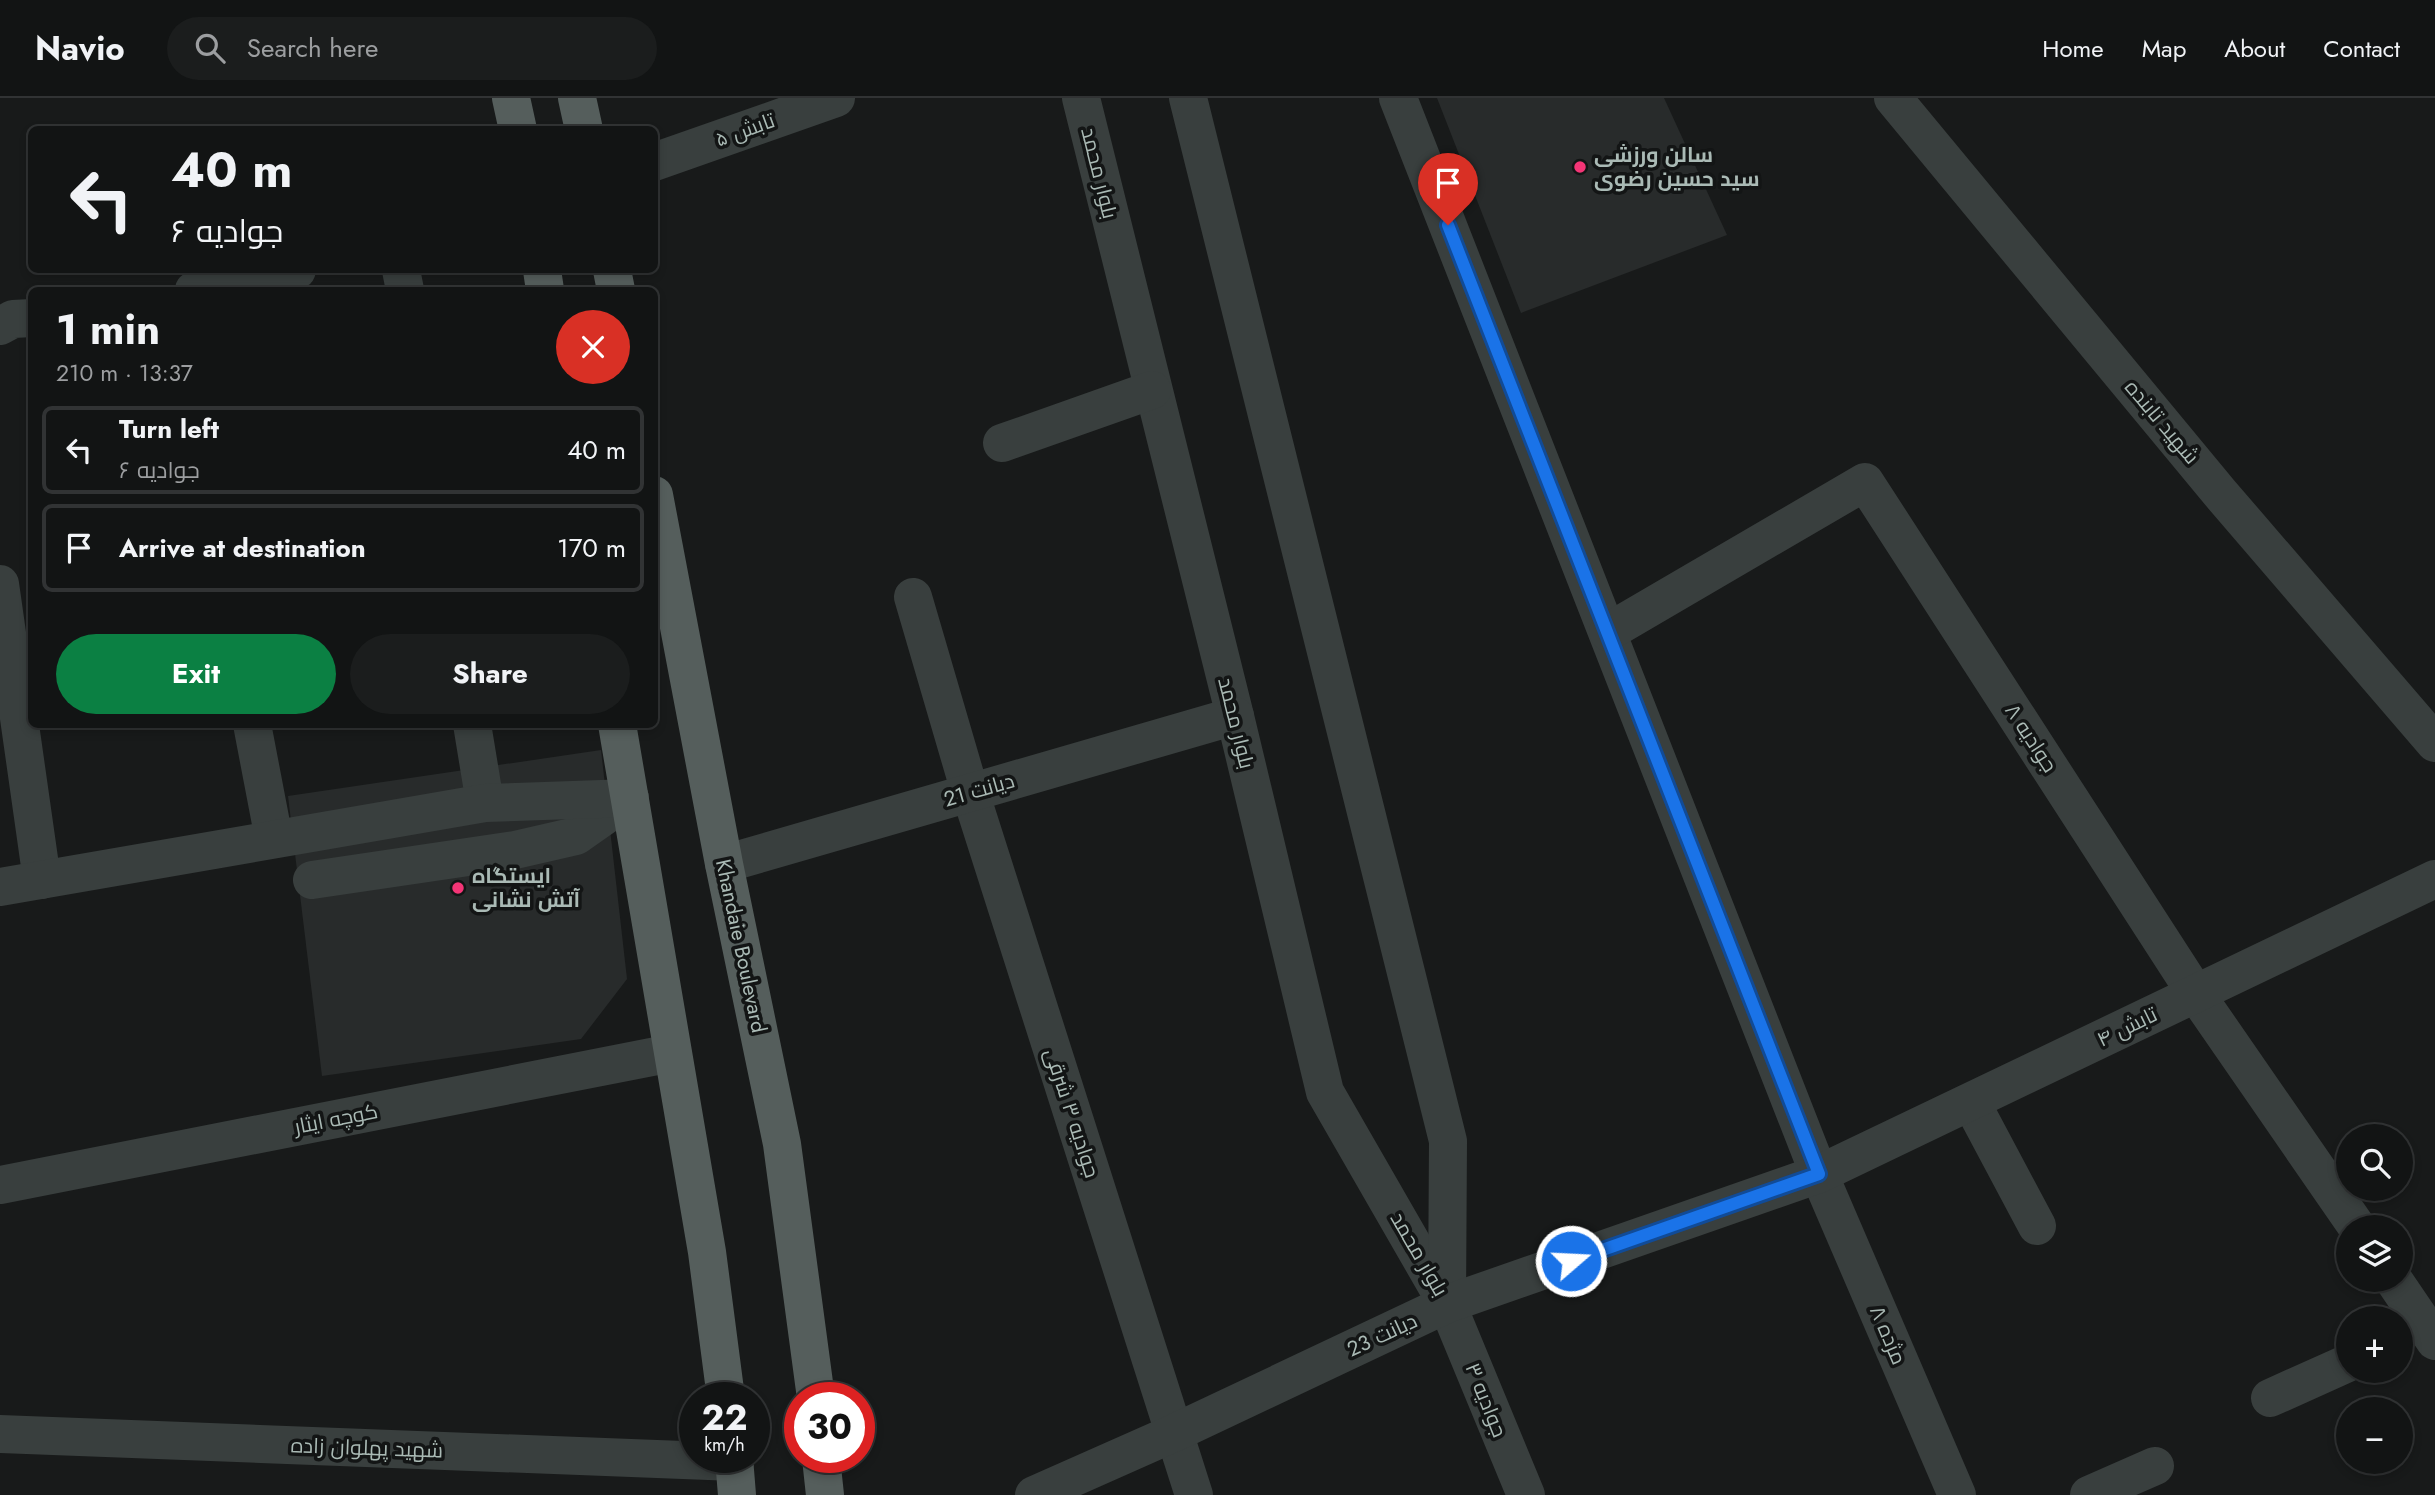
<!DOCTYPE html>
<meta charset="utf-8">
<style>
body{margin:0;font-family:Jost,Cairo,sans-serif;background:#1b1d1d;color:#f1f3f6;height:100vh;display:flex;flex-direction:column;font-size:26px;white-space:nowrap}
*{box-sizing:border-box;margin:0}
p{font-size:23px;color:#9c9ea0}
.icon{flex:none;width:38px;height:38px;fill:none;stroke:currentColor;stroke-width:2;stroke-linecap:round;stroke-linejoin:round}
.map{position:relative;flex:1;overflow:hidden}
.details{position:absolute;left:28px;top:189px;width:630px;height:441px;display:flex;flex-direction:column;background:#121414;border-radius:10px;box-shadow:0 4px 10px #0003,0 0 0 2px #313334}
.details>*{flex:none}
.banner{position:absolute;left:28px;top:28px;width:630px;height:147px;border-radius:10px;box-shadow:0 4px 10px #0003,0 0 0 2px #313334;background:#121414;color:#f1f3f6;overflow:hidden}
.controls{position:absolute;left:2336px;top:1026px;display:grid;gap:14px}
.controls a{display:grid;place-items:center;width:77px;height:77px;border-radius:50%;background:#121414;box-shadow:0 4px 10px #0003,0 0 0 2px #313334;font-size:35px}
.speed{position:absolute;left:679px;top:1284px;display:flex;gap:14px;font-size:35px;font-weight:700;text-align:center}
.speed>*{display:grid;place-content:center;width:91px;height:91px;border-radius:50%;background:#121414;box-shadow:0 4px 10px #0003,0 0 0 2px #313334;line-height:1}
.speed small{font-size:18px;font-weight:400}
.speed .limit{border:10px solid #d22;background:#fff;color:#111}
.pin{position:absolute;display:grid;place-items:center;width:60px;height:60px;color:#fff;margin:-72px -30px;border-radius:50% 50% 50% 0;rotate:-45deg;box-shadow:0 0 7px #0007}
.pin .icon{rotate:45deg}
.me{position:absolute;width:77px;margin:-38px;rotate:71deg;stroke-linejoin:round;filter:drop-shadow(0 0 5px #0008)}
.turn{display:flex;align-items:center;gap:24px;height:147px;padding:0 28px;font-size:32px}
.turn .icon{width:91px;height:91px;stroke-width:2.5}
.turn b{display:block;font-size:49px;line-height:60px}
.round{display:grid;place-items:center;flex:none;width:74px;height:74px;border-radius:37px;background:#1b1d1d}
.head{display:flex;align-items:center;justify-content:space-between;height:119px;padding:0 28px}
h1{font-size:42px;font-weight:700;line-height:52px}
.cta{display:flex;gap:14px;margin-top:auto;padding:14px 28px}
.cta a{flex:1;height:80px;border-radius:42px;background:#0b8043;color:#fff;font-size:28px;font-weight:700;line-height:80px;text-align:center}
.cta a+a{background:#1b1d1d;color:#f1f3f6}
ul{padding:0;list-style:none}
li{display:flex;align-items:center;gap:21px;height:88px;margin:0 14px 10px;padding:0 14px;border:4px solid #313334;border-radius:10px}
li div{flex:1}
li b{display:block;font-size:26px}
li em{font-style:normal}
header{display:flex;align-items:center;gap:42px;box-sizing:border-box;height:98px;padding:0 35px;background:#121414;border-bottom:2px solid #313334}
header strong{font-size:33px}
nav{display:flex;gap:38px;margin-inline-start:auto;font-size:24px}
.search{width:490px;height:63px;background:#1b1d1d;display:flex;align-items:center;gap:18px;box-sizing:border-box;padding:0 24px;border-radius:38px;color:#9c9ea0;font-size:26px}
.map>svg:first-child{display:block}
</style>
<header>
<strong>Navio</strong>
<div class="search"><svg class="icon" aria-label="search" viewBox="0 0 24 24"><circle cx="10" cy="10" r="6"/><path d="M15 15l6 6"/></svg>Search here</div>
<nav><a>Home</a><a>Map</a><a>About</a><a>Contact</a></nav>
</header>
<div class="map">
<svg width="2435" height="1397" viewBox="0 0 2435 1397">
<rect width="100%" height="100%" fill="#181a1a"/>
<!-- building -->
<g fill="#282b2b">
<path d="M1437 0H1664L1727 137 1521 215Z"/>
<path d="M601 652 627 881 581 941 322 978 288 698Z"/>
</g>
<g fill="none" stroke-linecap="round" stroke-linejoin="round">
<!-- minor -->
<g stroke="#393f3e" stroke-width="38">
<path d="M1081 0 1235 618 1325 994 1447 1206 1526 1397"/>
<path d="M1188 0 1448 1043 1447 1204"/>
<path d="M1398 0 1819 1076 1957 1397"/>
<path d="M1893 0 2220 395 2435 645"/>
<path d="M654 64 836 0"/>
<path d="M401 172 405 192"/>
<path d="M194 192 297 172"/>
<path d="M0 228 13 221 32 220"/>
<path d="M1002 345 1152 292"/>
<path d="M0 486 42 782"/>
<path d="M913 499 970 694 1194 1397"/>
<path d="M1608 534 1865 384 2196 896 2357 1129"/>
<path d="M252 626 274 741"/>
<path d="M472 626 485 705"/>
<path d="M724 766 1235 618"/>
<path d="M312 782 515 752 576 738 630 700"/>
<path d="M0 789 485 705 630 700"/>
<path d="M1971 1004 2037 1128"/>
<path d="M0 1087 672 955"/>
<path d="M2393 1181 2435 1243"/>
<path d="M2270 1300 2348 1265"/>
<path d="M0 1336 735 1364"/>
<path d="M1034 1397 1174 1335 1447 1206 1819 1076 2435 781"/>
<path d="M2089 1397 2155 1368"/>
</g>
<!-- major -->
<g stroke="#555e5c" stroke-width="38">
<path d="M511 0 518 32"/>
<path d="M577 0 584 32"/>
<path d="M542 172 545 192"/>
<path d="M612 172 616 192"/>
<path d="M654 397 724 766 782 1046 816 1300"/>
<path d="M617 626 707 1154 726 1300"/>
<path d="M734 1360 737 1397"/>
<path d="M821 1360 825 1397"/>
</g>
</g>
<g fill="none" stroke-linecap="round" stroke-linejoin="round">
<defs>
<path id="route" d="M1448 127 1819 1076 1571 1163"/>
</defs>
<!-- route casing -->
<use href="#route" stroke="#114b97" stroke-width="18"/>
<!-- route -->
<use href="#route" stroke="#1a73e8" stroke-width="12"/>
</g>
<!-- markers -->
<g fill="#f43576" stroke="#131515" stroke-width="2.5">
<circle cx="1580" cy="69" r="7"/>
<circle cx="458" cy="790" r="7"/>
</g>
<g text-anchor="middle" stroke-width="7" stroke-linejoin="round" paint-order="stroke">
<!-- street labels -->
<g font-size="21" fill="#aabab5" stroke="#131515">
<text transform="translate(745 32) rotate(-20)" y="7">تابش ۵</text>
<text transform="translate(1099 75) rotate(76)" y="7">بلوار محمد</text>
<text transform="translate(2162 324) rotate(50)" y="7">شهید تابنده</text>
<text transform="translate(1236 625) rotate(76)" y="7">بلوار محمد</text>
<text transform="translate(2031 640) rotate(57)" y="7">جوادیه ۸</text>
<text transform="translate(979 692) rotate(-16)" y="7">دیانت 21</text>
<text transform="translate(741 848) rotate(78)" y="7">Khandaie Boulevard</text>
<text transform="translate(2127 929) rotate(-26)" y="7">تابش ۴</text>
<text transform="translate(1072 1015) rotate(72)" y="7">جوادیه ۳ شرقی</text>
<text transform="translate(336 1021) rotate(-11)" y="7">کوچه ایثار</text>
<text transform="translate(1419 1156) rotate(60)" y="7">بلوار محمد</text>
<text transform="translate(1382 1237) rotate(-25)" y="7">دیانت 23</text>
<text transform="translate(1888 1237) rotate(67)" y="7">مژده ۸</text>
<text transform="translate(1486 1302) rotate(68)" y="7">جوادیه ۳</text>
<text transform="translate(367 1350) rotate(2)" y="7">شهید پهلوان زاده</text>
</g>
<!-- poi labels -->
<g font-size="21" font-weight="bold" fill="#aabab5" stroke="#131515" text-anchor="start">
<text x="1594" y="64">سالن ورزشی<tspan x="1594" dy="24">سید حسین رضوی</tspan></text>
<text x="472" y="785">ایستگاه<tspan x="472" dy="24">آتش نشانی</tspan></text>
</g>
</g>
</svg>
<div class="controls">
<a><svg class="icon" aria-label="search" viewBox="0 0 24 24"><circle cx="10" cy="10" r="6"/><path d="M15 15l6 6"/></svg></a>
<a><svg class="icon" aria-label="layers" viewBox="0 0 24 24"><path d="M12 4l9 5-9 5-9-5zM3 14l9 5 9-5"/></svg></a>
<a>+</a>
<a>−</a>
</div>
<div class="speed"><div>22<small>km/h</small></div><div class="limit">30</div></div>
<div class="pin" style="left:1448px;top:127px;background:#d93025"><svg class="icon" aria-label="arrive" viewBox="0 0 24 24"><path d="M6 21V4h12l-3 4 3 4H6"/></svg></div>
<svg class="me" style="left:1571px;top:1163px" viewBox="-20 -20 40 40"><circle r="17" fill="#1a73e8" stroke="#fff" stroke-width="3"/><path d="M0-11L8 9 0 5-8 9z" fill="#fff"/></svg>
<div class="banner">
<div class="turn"><svg class="icon" aria-label="left" viewBox="0 0 24 24"><path d="M17 20v-9H6M10 6l-5 5 5 5"/></svg><div><b>40 m</b>جوادیه ۶</div></div>
</div>
<section class="details">
<div class="head"><div><h1>1 min</h1><p>210 m · 13:37</p></div><a class="round" style="background:#d93025;color:#fff"><svg class="icon" aria-label="close" viewBox="0 0 24 24"><path d="M6 6l12 12M18 6L6 18"/></svg></a></div>
<ul>
<li><svg class="icon" aria-label="left" viewBox="0 0 24 24"><path d="M17 20v-9H6M10 6l-5 5 5 5"/></svg><div><b>Turn left</b><p>جوادیه ۶</p></div><em>40 m</em></li>
<li><svg class="icon" aria-label="arrive" viewBox="0 0 24 24"><path d="M6 21V4h12l-3 4 3 4H6"/></svg><div><b>Arrive at destination</b></div><em>170 m</em></li>
</ul>
<div class="cta"><a>Exit</a><a>Share</a></div>
</section>
</div>
